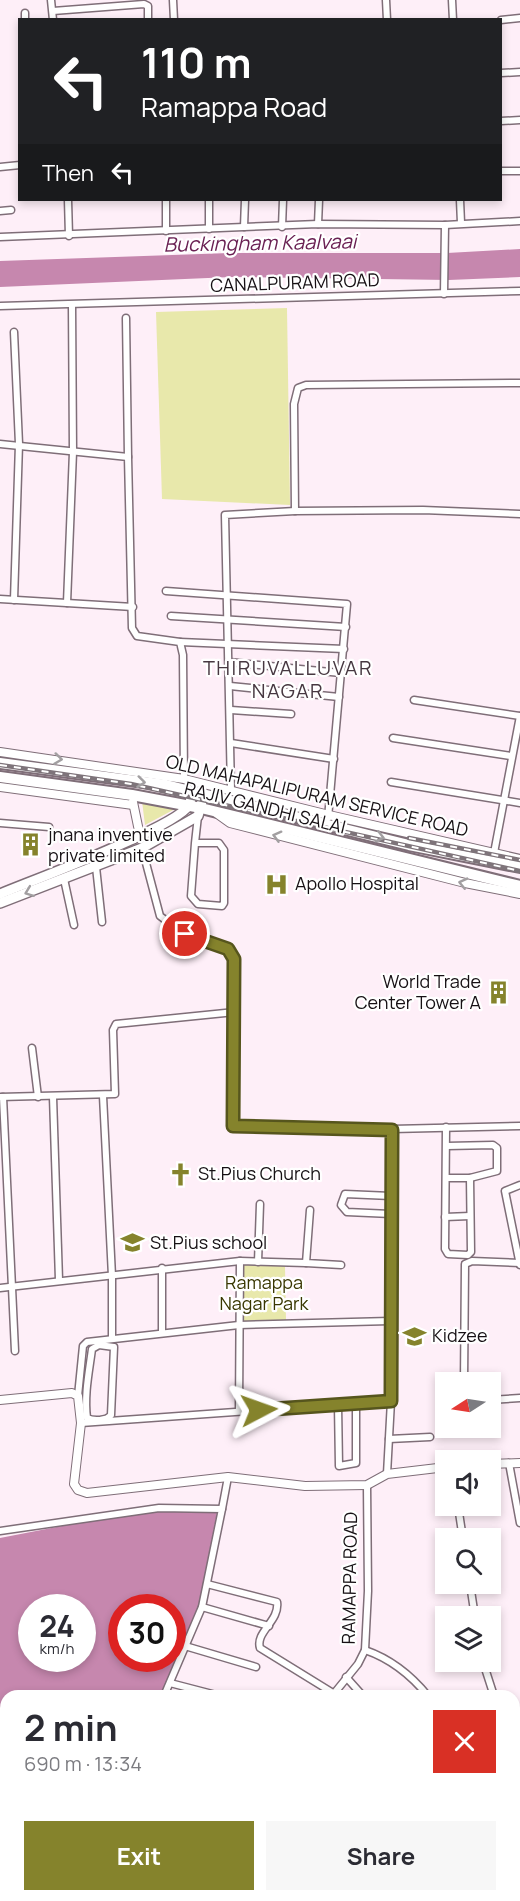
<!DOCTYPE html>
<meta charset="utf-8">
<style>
body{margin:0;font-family:Manrope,sans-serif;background:#f7f7f7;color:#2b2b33;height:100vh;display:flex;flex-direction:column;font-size:22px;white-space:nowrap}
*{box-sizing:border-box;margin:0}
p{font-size:20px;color:#7c7c81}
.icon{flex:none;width:33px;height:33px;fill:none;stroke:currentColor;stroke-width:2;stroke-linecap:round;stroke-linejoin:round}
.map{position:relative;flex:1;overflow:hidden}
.sheet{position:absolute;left:0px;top:1690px;width:520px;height:212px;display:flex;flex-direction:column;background:#fff;border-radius:18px 18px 0 0;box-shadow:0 3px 9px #0003}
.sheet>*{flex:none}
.banner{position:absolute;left:18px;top:18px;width:484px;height:183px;border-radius:0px;box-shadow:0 3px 9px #0003;background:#202124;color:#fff;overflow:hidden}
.needle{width:39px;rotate:258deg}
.buttons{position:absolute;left:435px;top:1372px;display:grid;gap:12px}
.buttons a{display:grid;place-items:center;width:66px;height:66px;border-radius:0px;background:#fff;box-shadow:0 3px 9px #0003;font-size:30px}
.speed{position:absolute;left:18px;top:1594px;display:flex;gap:12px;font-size:30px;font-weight:700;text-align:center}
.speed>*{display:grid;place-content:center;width:78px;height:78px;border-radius:50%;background:#fff;box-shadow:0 3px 9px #0003;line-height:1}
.speed small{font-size:15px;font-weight:400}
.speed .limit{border:9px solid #d22;background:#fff;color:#111}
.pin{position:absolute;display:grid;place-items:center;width:51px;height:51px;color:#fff;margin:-26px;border:3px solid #fff;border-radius:50%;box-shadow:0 2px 6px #0007}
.me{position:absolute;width:66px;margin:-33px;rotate:86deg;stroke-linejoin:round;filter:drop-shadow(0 0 4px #0008)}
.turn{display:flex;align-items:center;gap:21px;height:126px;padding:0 24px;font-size:27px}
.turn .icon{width:78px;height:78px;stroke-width:2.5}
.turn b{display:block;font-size:42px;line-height:51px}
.then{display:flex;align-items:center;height:57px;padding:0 24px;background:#0003;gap:12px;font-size:22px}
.round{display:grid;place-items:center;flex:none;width:63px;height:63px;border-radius:0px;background:#f7f7f7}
.overview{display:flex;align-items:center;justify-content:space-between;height:102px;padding:0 24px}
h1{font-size:36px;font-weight:700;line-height:45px}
.action{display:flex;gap:12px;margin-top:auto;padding:12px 24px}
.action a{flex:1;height:69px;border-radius:0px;background:#85832c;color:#fff;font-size:24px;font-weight:700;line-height:69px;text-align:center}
.action a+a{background:#f7f7f7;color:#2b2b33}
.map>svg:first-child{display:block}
</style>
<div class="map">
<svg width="520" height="1901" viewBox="0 0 520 1901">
<rect width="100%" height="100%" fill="#feeff8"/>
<!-- green -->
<g fill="#e8e8ab">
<path d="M287 308 290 505 162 499 156 312Z"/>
<path d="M142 801 175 809 145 825Z"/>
<path d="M243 1265 285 1266 286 1320 243 1322Z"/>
</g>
<!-- water -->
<g fill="#c687ae" fill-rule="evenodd">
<path d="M520 249V277L449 280 231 277 0 287V261L230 253H447Z"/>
<path d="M166 1511 217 1513 199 1604 161 1696H6V1896H94L92 1901H0V1538L103 1518ZM32 1608H82V1659H32ZM122 1608H172V1659H122Z"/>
</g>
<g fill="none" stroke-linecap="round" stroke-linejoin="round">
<defs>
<g id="minor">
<path d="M51 0 53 20"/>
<path d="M173 0 174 20"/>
<path d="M386 0 387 20"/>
<path d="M452 0 453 20"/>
<path d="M53 11 144 4 148 6V20"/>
<path d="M25 13V20"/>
<path d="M501 20 520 18"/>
<path d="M501 73 520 72"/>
<path d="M501 121 520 120"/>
<path d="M0 167 20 165"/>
<path d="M501 171H520"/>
<path d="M68 200 69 236"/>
<path d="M166 200V231"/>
<path d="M209 200V229"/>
<path d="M460 200 461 223"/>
<path d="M0 211 11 210"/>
<path d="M318 224 319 200"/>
<path d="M244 227 245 200"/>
<path d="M282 227 283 200"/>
<path d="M0 237 318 224 445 225 520 221"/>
<path d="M444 294 445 225"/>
<path d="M0 306 520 291"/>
<path d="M126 318 128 457"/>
<path d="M0 444 128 457 132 628 137 636 180 642 183 655 184 779"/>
<path d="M295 511 294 404 298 388 306 385 520 383"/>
<path d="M166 591 347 604 328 818"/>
<path d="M0 599 133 607"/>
<path d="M14 600 19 444 14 332"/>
<path d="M67 603 73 452 72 305"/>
<path d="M171 616 346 627"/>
<path d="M180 642 344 649"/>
<path d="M229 662 341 673"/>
<path d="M230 686 339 697"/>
<path d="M414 700 520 716"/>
<path d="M231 710 291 714"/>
<path d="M393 738 511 756"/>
<path d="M231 743 334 759"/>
<path d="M391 782 520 803"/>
<path d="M231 790 225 515 295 511 423 510 520 514"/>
<path d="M0 823 49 827"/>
<path d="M195 843H219L224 850V903L222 906 198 904 191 896 195 843 198 816"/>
<path d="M142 848 160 916C167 920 168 925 174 929 190 941 218 938 232 953L235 992 233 1126 392 1129 520 1126"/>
<path d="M494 853 520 716"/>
<path d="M96 867 102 922"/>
<path d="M64 879 74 925"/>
<path d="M32 1048 38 1097"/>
<path d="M103 1096 112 1276V1337"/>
<path d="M0 1097 115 1094 113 1030 116 1024 235 1012"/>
<path d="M3 1097 15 1351"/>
<path d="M53 1097 59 1280"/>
<path d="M447 1146 493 1145 497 1148V1171L470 1178"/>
<path d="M446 1178H470L471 1252 468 1255 448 1254 445 1249 446 1127"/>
<path d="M310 1210 306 1263 341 1265"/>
<path d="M391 1214 347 1212 341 1205 345 1194 391 1196"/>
<path d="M445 1217 470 1216"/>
<path d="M258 1262 260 1204"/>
<path d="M520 1265 505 1191 520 1185"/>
<path d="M162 1268V1332"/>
<path d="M0 1288 240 1261 306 1263"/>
<path d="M99 1345 114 1347 111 1415C107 1421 93 1421 87 1418 84 1395 89 1372 92 1349Z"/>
<path d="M464 1383 465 1264 472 1261 520 1263"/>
<path d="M78 1396 83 1346 87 1342 239 1325 390 1321"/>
<path d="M490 1400 520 1398"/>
<path d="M338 1405 339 1466 356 1463V1403"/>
<path d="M239 1411 240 1261"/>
<path d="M81 1423 391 1401"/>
<path d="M389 1439 430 1437"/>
<path d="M509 1463 520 1523"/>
<path d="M387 1474 391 1401 392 1129"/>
<path d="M458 1506 463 1539"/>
<path d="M222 1509 228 1477"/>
<path d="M0 1531 159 1508 222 1509 202 1607 164 1696"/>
<path d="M207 1584 277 1602C280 1621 255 1632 260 1648L333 1693"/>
<path d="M470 1584 475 1617"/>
<path d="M202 1607 269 1626"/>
<path d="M185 1646 256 1667"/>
<path d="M365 1650C391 1659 411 1675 428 1696"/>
<path d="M483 1662 494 1696"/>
<path d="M346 1677 363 1696"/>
<path d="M170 1683 220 1696"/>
<path d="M332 1696 358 1664 365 1650 368 1591 367 1485"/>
<path d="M514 1739 520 1759"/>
<path d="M514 1831 520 1829"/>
<path d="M514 1885 520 1884"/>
<path d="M320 1896V1901"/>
<path d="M429 1896 430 1901"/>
<path d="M496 1896 497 1901"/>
<path d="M95 1901 97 1896"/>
<path d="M237 1901V1896"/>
<path d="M285 1901 286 1896"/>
</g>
<g id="tertiary">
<path d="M0 752 184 779 329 815 520 859"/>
<path d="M0 787 133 805"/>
<path d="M133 802 140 836"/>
<path d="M216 813 230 823 465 883 520 894"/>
<path d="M0 1400 72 1393 78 1396 81 1423 74 1484 78 1490 87 1493 228 1477 305 1486 367 1485 387 1474 446 1467"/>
<path d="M490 1464 520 1463"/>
</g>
<g id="secondary">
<path d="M0 894C31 881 177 827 189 805 191 802 191 795 192 792"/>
<path d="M0 903 142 848 198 816 204 794"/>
</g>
<g id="primary">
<path d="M0 763 166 785 409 845 520 867"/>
<path d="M0 777 132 795 201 808 520 886"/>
</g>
</defs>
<!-- minor casing -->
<use href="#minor" stroke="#7f6e78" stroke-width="9"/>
<!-- tertiary casing -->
<use href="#tertiary" stroke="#7f6e78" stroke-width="10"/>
<!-- secondary casing -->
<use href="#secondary" stroke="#7f6e78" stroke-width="12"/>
<!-- primary casing -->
<use href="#primary" stroke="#7f6e78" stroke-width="14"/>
<!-- minor -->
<use href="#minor" stroke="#fff" stroke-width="6"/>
<!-- tertiary -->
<use href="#tertiary" stroke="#fff" stroke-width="8"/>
<!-- secondary -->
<use href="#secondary" stroke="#fff" stroke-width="9"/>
<!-- primary -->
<use href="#primary" stroke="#fff" stroke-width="10"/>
<defs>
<g id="rail">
<path d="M0 765 131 784 520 871"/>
<path d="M409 838 520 860"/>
</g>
</defs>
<!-- rail casing -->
<use href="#rail" stroke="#7e747a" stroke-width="4.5"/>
<!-- rail -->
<use href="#rail" stroke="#fff" stroke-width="2" stroke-dasharray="7" stroke-linecap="butt"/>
</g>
<!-- one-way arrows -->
<defs><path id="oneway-chevron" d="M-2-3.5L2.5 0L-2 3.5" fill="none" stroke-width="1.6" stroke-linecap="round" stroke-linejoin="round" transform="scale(1.5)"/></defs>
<g stroke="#a29fa1">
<use href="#oneway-chevron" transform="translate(58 759) rotate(7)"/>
<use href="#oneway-chevron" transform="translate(141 782) rotate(7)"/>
<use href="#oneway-chevron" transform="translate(277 836) rotate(-165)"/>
<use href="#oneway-chevron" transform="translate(380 837) rotate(14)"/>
<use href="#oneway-chevron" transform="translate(463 883) rotate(-167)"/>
<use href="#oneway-chevron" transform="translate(29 892) rotate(159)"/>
</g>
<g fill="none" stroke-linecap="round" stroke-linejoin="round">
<defs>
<path id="route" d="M185 934 228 949 234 959 233 1126 392 1130 391 1401 259 1410"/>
</defs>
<!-- route casing -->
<use href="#route" stroke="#56551d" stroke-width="15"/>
<!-- route -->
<use href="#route" stroke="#85832c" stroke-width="10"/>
</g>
<!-- icons -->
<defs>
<symbol id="building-bare" viewBox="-9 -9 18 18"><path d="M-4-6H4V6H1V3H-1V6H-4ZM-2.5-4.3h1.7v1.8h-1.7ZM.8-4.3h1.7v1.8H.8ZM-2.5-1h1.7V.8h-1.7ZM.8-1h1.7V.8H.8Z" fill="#85832c" stroke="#fff" stroke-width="2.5" paint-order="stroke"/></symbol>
<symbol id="hospital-bare" viewBox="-9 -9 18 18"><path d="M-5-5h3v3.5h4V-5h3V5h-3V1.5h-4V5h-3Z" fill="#85832c" stroke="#fff" stroke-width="2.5" paint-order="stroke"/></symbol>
<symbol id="church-bare" viewBox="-9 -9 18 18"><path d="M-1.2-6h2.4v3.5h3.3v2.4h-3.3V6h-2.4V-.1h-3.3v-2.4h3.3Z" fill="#85832c" stroke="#fff" stroke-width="2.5" paint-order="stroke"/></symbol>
<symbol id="school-bare" viewBox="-9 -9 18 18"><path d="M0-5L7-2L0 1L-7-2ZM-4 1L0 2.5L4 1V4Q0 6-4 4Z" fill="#85832c" stroke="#fff" stroke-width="2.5" paint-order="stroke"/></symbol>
</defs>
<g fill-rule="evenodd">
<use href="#building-bare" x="14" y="828" width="33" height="33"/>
<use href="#hospital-bare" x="260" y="868" width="33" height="33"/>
<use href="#building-bare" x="482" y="976" width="33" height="33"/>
<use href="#church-bare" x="164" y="1158" width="33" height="33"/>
<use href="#school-bare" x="116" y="1226" width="33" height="33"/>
<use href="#school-bare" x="398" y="1320" width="33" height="33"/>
</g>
<g text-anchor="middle" stroke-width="4.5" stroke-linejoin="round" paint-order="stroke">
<!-- street labels -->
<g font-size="18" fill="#161014" stroke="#fff">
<text transform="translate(295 283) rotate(-2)" y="6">CANALPURAM ROAD</text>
<text transform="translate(317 796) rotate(13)" y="6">OLD MAHAPALIPURAM SERVICE ROAD</text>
<text transform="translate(265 808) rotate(14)" y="6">RAJIV GANDHI SALAI</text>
<text transform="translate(350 1578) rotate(-89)" y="6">RAMAPPA ROAD</text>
</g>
<!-- poi labels -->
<g font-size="18" fill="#161014" stroke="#fff" text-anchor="start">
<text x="48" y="841">jnana inventive<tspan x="48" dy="21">private limited</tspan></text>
<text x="295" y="890">Apollo Hospital</text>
<text x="481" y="988" text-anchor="end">World Trade<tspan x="481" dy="21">Center Tower A</tspan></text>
<text x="198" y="1180">St.Pius Church</text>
<text x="150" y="1249">St.Pius school</text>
<text x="432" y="1342">Kidzee</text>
</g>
<!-- park labels -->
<g font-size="18" fill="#393700" stroke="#fff">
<text x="264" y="1289">Ramappa<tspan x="264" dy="21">Nagar Park</tspan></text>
</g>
<!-- water labels -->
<g font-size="20" font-style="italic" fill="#6a2053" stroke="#fff">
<text transform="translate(260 243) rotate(-1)" y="7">Buckingham Kaalvaai</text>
</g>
<!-- neighbourhood labels -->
<g font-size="20" letter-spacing="1.5" fill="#473841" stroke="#fff">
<text x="288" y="675">THIRUVALLUVAR<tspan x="288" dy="23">NAGAR</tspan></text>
</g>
</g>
</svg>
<div class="buttons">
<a><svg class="needle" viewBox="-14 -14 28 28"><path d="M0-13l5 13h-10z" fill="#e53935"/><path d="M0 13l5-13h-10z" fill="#7c7c81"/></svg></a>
<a><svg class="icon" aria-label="sound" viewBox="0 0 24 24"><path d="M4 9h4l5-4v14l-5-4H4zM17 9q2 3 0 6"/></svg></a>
<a><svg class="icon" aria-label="search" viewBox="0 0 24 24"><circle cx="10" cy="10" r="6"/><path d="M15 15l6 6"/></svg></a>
<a><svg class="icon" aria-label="layers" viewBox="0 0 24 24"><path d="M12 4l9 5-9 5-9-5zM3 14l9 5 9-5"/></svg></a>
</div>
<div class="speed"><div>24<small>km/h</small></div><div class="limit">30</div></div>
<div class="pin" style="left:185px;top:934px;background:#d93025"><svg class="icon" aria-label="arrive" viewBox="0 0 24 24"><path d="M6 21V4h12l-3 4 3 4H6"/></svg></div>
<svg class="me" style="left:259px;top:1410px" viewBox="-20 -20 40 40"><path d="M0-17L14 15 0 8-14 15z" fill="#85832c" stroke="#fff" stroke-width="4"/></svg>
<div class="banner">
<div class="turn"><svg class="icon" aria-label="left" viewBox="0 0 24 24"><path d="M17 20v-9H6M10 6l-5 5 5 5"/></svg><div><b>110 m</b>Ramappa Road</div></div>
<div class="then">Then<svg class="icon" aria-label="left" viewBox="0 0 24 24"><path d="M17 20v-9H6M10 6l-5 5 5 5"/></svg></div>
</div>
<section class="sheet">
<div class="overview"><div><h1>2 min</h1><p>690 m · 13:34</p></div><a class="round" style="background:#d93025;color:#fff"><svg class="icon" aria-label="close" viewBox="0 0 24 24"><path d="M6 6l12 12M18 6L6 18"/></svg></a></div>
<div class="action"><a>Exit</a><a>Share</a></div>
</section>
</div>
